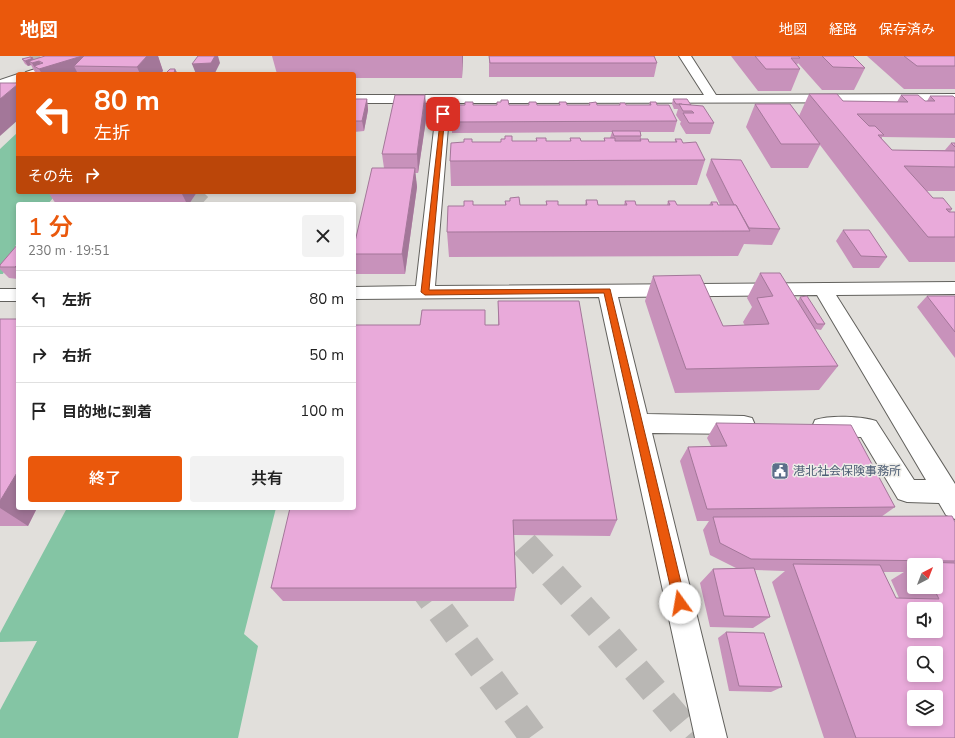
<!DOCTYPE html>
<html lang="ja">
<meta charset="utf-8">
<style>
body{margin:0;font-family:"Nunito Sans","Noto Sans JP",sans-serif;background:#f2f2f2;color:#222;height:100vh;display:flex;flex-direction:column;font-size:15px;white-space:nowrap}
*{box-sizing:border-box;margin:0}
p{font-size:13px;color:#767676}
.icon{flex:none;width:22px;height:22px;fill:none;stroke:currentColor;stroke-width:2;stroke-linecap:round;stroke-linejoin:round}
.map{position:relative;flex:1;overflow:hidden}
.panel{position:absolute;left:16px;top:146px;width:340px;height:308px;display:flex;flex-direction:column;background:#fff;border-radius:4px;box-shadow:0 2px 6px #0003}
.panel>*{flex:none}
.banner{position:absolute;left:16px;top:16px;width:340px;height:122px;border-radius:4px;box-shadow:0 2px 6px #0003;background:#ea580c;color:#fff;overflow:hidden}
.needle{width:26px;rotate:42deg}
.controls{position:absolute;left:907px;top:502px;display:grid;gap:8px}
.controls a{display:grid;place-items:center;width:36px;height:36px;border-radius:4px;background:#fff;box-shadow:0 2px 6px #0003;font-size:20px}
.pin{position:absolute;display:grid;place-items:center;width:34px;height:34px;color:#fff;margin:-17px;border-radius:8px;box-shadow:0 2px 6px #0006}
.me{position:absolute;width:44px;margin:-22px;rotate:347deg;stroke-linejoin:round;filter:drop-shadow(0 0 3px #0008)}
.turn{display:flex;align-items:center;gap:14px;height:84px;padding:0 12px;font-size:18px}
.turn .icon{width:52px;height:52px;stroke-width:2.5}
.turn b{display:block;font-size:28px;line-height:34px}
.then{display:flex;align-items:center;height:38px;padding:0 12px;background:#0003;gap:8px;font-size:15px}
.round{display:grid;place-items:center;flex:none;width:42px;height:42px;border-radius:4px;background:#f2f2f2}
.overview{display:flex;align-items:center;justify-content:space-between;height:68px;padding:0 12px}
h1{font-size:24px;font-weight:600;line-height:30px;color:#ea580c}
.button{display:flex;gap:8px;margin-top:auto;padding:8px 12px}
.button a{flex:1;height:46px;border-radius:4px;background:#ea580c;color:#fff;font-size:16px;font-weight:600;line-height:46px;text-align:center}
.button a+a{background:#f2f2f2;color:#222}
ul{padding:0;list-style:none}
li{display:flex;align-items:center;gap:12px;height:56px;padding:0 12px;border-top:1px solid #e0e0e0}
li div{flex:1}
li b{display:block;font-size:15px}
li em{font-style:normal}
header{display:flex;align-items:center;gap:24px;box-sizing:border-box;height:56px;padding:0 20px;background:#ea580c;color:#fff}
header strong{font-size:19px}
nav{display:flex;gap:22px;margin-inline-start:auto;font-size:14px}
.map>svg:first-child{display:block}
</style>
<header>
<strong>地図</strong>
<nav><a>地図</a><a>経路</a><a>保存済み</a></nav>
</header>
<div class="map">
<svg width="955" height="682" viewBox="0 0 955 682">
<rect width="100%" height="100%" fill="#e1dfdb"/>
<!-- green -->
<g fill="#84c5a4">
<path d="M18 76V136H58L48 148H18V184L3 218H0V93Z"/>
<path d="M67 452H276L244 578 258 590 238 682H0V654L37 585 0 586V577Z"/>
</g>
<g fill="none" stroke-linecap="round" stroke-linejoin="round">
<!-- highway-tunnel-far2 -->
<path stroke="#b9b7b4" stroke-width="12" stroke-dasharray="12 6" stroke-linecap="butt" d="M30 0 53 18"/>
<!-- highway-tunnel-far1 -->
<path stroke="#b9b7b4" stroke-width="16" stroke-dasharray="16 8" stroke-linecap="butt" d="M191 136 204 148"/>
<!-- highway-tunnel -->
<g stroke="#b9b7b4" stroke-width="28" stroke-dasharray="28 14" stroke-linecap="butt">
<path d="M496 457 598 569 694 682"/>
<path d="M416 522 534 682"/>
</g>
<defs>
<g id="minor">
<path d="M75 0H92L90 2 42 18H24L26 16Z"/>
<path d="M679 0H691L716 39 955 38V46L450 47 435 230 955 226V238L836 239 955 428V463L946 459 939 447 907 446 898 443 861 381 823 380 815 378 812 371 815 364C830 359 861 360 876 365L914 424H926L817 239 618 241 647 358 744 360 752 362 755 369 752 376 744 378 652 377 727 682H695L599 241 354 243V231L416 230 437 47H354V39H704Z"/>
<path d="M18 18V26L0 32V24Z"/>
<rect x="0" y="233" width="18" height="12"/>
</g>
</defs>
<!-- minor casing -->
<use href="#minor" stroke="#62615d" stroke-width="2"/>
<!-- minor -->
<use href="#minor" fill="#fff" fill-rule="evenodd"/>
</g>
<!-- wall -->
<g fill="#c892bb" fill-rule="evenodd">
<path d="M45 0H158L163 15 160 18H36L31 9 28 10 25 8 22 3 34 4Z"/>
<path d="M272 0H463L462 22H354V18H277Z"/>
<path d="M489 0H654L657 7 654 21H489Z"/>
<path d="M731 0H853L865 12 854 34H822L798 7 797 9 800 13 791 35H758Z"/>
<path d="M867 0H955V33H904Z"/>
<path d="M809 38 843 45 897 46 901 39 925 45H927L930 40 955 42V82L882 81V83L892 94H945L951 87H955V135H927L933 142 952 153 950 156H955V206H909L820 89 808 112H771L746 71 755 48 799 60Z"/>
<path d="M354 43H367L368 54 364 75 354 76Z"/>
<path d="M673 43 691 49 714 67 710 78H686L680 68 681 65H680L676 59 678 53H674L672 48Z"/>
<path d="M529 46 537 49H559V46L567 49H589V47L597 49H619L620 47 626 49H649L650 46 657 49 677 65 674 76H640L641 80V83L649 86H675V83L683 87 705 104 697 129 451 130 450 105 472 86H501V83H505V80L512 85H536V82L546 85H570V82L581 85H604V82H610L612 76 452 77V66L473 49H529Z"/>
<path d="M427 57 418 117H415L417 131 405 218H356L354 207V190L384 112 382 98Z"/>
<path d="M711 103 780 173 772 189 744 188 738 200 449 201 447 176 464 150 473 149H505V145H510V142L520 149H546V145L558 149H585L586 144 598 149H624L625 145 636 149H667L668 145 677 149H709L711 146 718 149H720L706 119Z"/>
<path d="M48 136H197L189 148H56Z"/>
<path d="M843 174 887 201 879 212H853L836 185Z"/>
<path d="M18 188V223L9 222 0 213V209Z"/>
<path d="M760 217 798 245 800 241 825 268 821 274 815 273 838 310 819 334 675 337 645 245 653 220 723 270H745L743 266 752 251 747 242Z"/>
<path d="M927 240H955V302L917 251Z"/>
<path d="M498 245 617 464 610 480 514 479 516 532 514 545H283L271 532 485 269H498Z"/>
<path d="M0 263 18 452H37L28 470H0Z"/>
<path d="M716 367 895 451 881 461 955 466V682H824L772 526 785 515 755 514 770 561 753 572 710 571 700 527 713 513 736 512 710 499 703 474 709 465H697L680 405 688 391 711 390 707 382ZM914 509H936V531H914ZM883 516H904L891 524 899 542H896Z"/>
<path d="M726 576 782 631 771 636 729 635 718 582Z"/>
</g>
<!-- shaded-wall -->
<g fill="#a37799">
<path d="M82 0H86L74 10 78 18H42L39 13 34 10 38 18 32 7 29 5 31 9 28 10 25 5 33 2 35 6 39 5 43 11Z"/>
<path d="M147 0H158L163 15 160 18H140L137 11Z"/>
<path d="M215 0H218L220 7 215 17 196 18 192 8Z"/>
<path d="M462 0H463L462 22Z"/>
<path d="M175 13 178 18H174V17Z"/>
<path d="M18 28V64L0 80V43Z"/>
<path d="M425 39 427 57 418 117 417 98Z"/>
<path d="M367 43 368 54 364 75 362 65Z"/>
<path d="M415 112 417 131 405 218 402 198Z"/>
<path d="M181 136H197L189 148H187Z"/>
<path d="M18 208V215L15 211Z"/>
<path d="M18 415V452H37L28 470 0 452V445Z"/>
</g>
<!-- building -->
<g fill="#e9aada" stroke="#a37799" fill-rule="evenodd">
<path d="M45 0H82L39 13 34 10 43 7 39 5 32 7 29 5Z"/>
<path d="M84 0H147L137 11 74 10Z"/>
<path d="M198 0H215L211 7 192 8Z"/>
<path d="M489 0H654L657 7H490Z"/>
<path d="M755 0H798L800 2H791L800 13H766Z"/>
<path d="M822 0H853L865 12 833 11Z"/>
<path d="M904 0H955V10H917Z"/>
<path d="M30 1 33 2 25 5 22 3Z"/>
<path d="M170 13H175L174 17 176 18H165Z"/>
<path d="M0 27H18V28L0 43Z"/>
<path d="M809 38H837L843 45 908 46 901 39H918L925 45H935L930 40H953L955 42V58H857L869 70H875L884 79H878L892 94 955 95V111L904 110 933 142H943L952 153H946L949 156H955V181H928Z"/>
<path d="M395 39H425L417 98H382Z"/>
<path d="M354 43H367L362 65H354Z"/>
<path d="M673 43H687L691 49H683L682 48H676Z"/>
<path d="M501 44H508L509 49H529V46H536L537 49H560L559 46H566L567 49H590L589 47 596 46 597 49H620V47H625L626 49H651L650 46H656L657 49H669L677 65 452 66V49H465V46H473V49H497V46H501Z"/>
<path d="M679 48 703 50 714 67H689L683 57H694L692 55H683Z"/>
<path d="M755 48H790L820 88H781Z"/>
<path d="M612 75H640L641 80H614Z"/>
<path d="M505 80H512V85H537L536 82H546V85H571L570 82H580L581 85H605L604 82H615V85H641L640 83H648L649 86H677L675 83H681L683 87 696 86 705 104 450 105 451 87 464 86V83H472V86H501V83H505Z"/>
<path d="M951 87H955V91Z"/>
<path d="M711 103 741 104 780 173 749 172 736 149H734Z"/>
<path d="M372 112H415L402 198H354V190Z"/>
<path d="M519 141 520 149H547L546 145H558V149H587L586 144H597L598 149H627L625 145H635L636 149H670L668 145H675L677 149H713L711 146H717L718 149H736L750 175 447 176 448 150H464V145H473V149H506L505 145H510V142Z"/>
<path d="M843 174H869L887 201 861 200Z"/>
<path d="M18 188V208L15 211H0V209Z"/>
<path d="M760 217H780L838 310 686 313 653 220 700 219 723 270 769 268 757 242 773 240Z"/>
<path d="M807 240 825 268H817L800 241Z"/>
<path d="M927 240H955V276Z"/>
<path d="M498 245H579L617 464H513L516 532H271L290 452H354V269H420L422 254H485V269H499Z"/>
<path d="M0 263H18V415L0 445Z"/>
<path d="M716 367 851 369 895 451 707 453 688 391 727 390Z"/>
<path d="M952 460 955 466V505L751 503 720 487 713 461Z"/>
<path d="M921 506 955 507V682H856L793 508 880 509 896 542 939 543 933 531H936V509H922ZM914 553H936V575H914ZM914 597H936V619H914ZM914 641H936V663H914Z"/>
<path d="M754 512 770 561 724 560 713 513Z"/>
<path d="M726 576 764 577 782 631 739 630Z"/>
</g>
<!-- route -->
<path fill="#ea580c" stroke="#983908" d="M441 57 445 58 429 234 610 233 686 547 684 551 680 553 676 551 674 547 604 237 425 239 421 236Z"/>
<!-- icons -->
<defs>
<symbol id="civic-square" viewBox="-11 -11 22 22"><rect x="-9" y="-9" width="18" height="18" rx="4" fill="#5c6f8a" stroke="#eeede8"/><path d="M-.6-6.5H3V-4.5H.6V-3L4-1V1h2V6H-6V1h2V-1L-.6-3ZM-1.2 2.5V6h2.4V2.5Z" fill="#fff"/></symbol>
</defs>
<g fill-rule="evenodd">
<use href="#civic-square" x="770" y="405" width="20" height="20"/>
</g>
<g text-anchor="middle" stroke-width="3" stroke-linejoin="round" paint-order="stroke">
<!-- service labels -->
<g font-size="12" fill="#4e5e75" stroke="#eeede8" text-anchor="start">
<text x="793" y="419">港北社会保険事務所</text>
</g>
</g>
</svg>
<div class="controls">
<a><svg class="needle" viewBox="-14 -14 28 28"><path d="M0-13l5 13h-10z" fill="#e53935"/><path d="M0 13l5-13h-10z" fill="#767676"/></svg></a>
<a><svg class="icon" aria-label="sound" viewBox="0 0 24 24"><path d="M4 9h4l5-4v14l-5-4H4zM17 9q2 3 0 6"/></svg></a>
<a><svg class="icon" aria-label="search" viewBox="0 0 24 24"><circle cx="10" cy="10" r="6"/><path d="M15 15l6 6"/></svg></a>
<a><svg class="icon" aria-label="layers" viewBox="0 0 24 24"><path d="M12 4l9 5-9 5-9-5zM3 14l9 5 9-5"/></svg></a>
</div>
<div class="pin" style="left:443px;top:58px;background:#d93025"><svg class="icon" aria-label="arrive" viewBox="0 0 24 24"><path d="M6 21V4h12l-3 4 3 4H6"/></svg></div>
<svg class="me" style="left:680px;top:547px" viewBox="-20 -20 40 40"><circle r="19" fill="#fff"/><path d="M0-13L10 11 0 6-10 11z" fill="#ea580c"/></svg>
<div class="banner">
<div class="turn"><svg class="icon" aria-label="left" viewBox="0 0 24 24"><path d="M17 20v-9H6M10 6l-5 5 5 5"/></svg><div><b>80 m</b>左折</div></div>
<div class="then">その先<svg class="icon" aria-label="right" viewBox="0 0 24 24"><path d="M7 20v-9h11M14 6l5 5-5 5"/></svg></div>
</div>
<section class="panel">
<div class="overview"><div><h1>1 分</h1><p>230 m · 19:51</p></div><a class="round"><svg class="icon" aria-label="close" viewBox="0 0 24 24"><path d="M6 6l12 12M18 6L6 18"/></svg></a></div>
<ul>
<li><svg class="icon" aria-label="left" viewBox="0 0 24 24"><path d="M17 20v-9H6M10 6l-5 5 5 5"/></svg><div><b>左折</b></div><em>80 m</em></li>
<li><svg class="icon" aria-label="right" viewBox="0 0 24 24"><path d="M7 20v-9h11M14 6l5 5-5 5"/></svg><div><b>右折</b></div><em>50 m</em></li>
<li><svg class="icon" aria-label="arrive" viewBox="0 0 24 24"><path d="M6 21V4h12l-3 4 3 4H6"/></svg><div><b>目的地に到着</b></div><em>100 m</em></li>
</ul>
<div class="button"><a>終了</a><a>共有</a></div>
</section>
</div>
